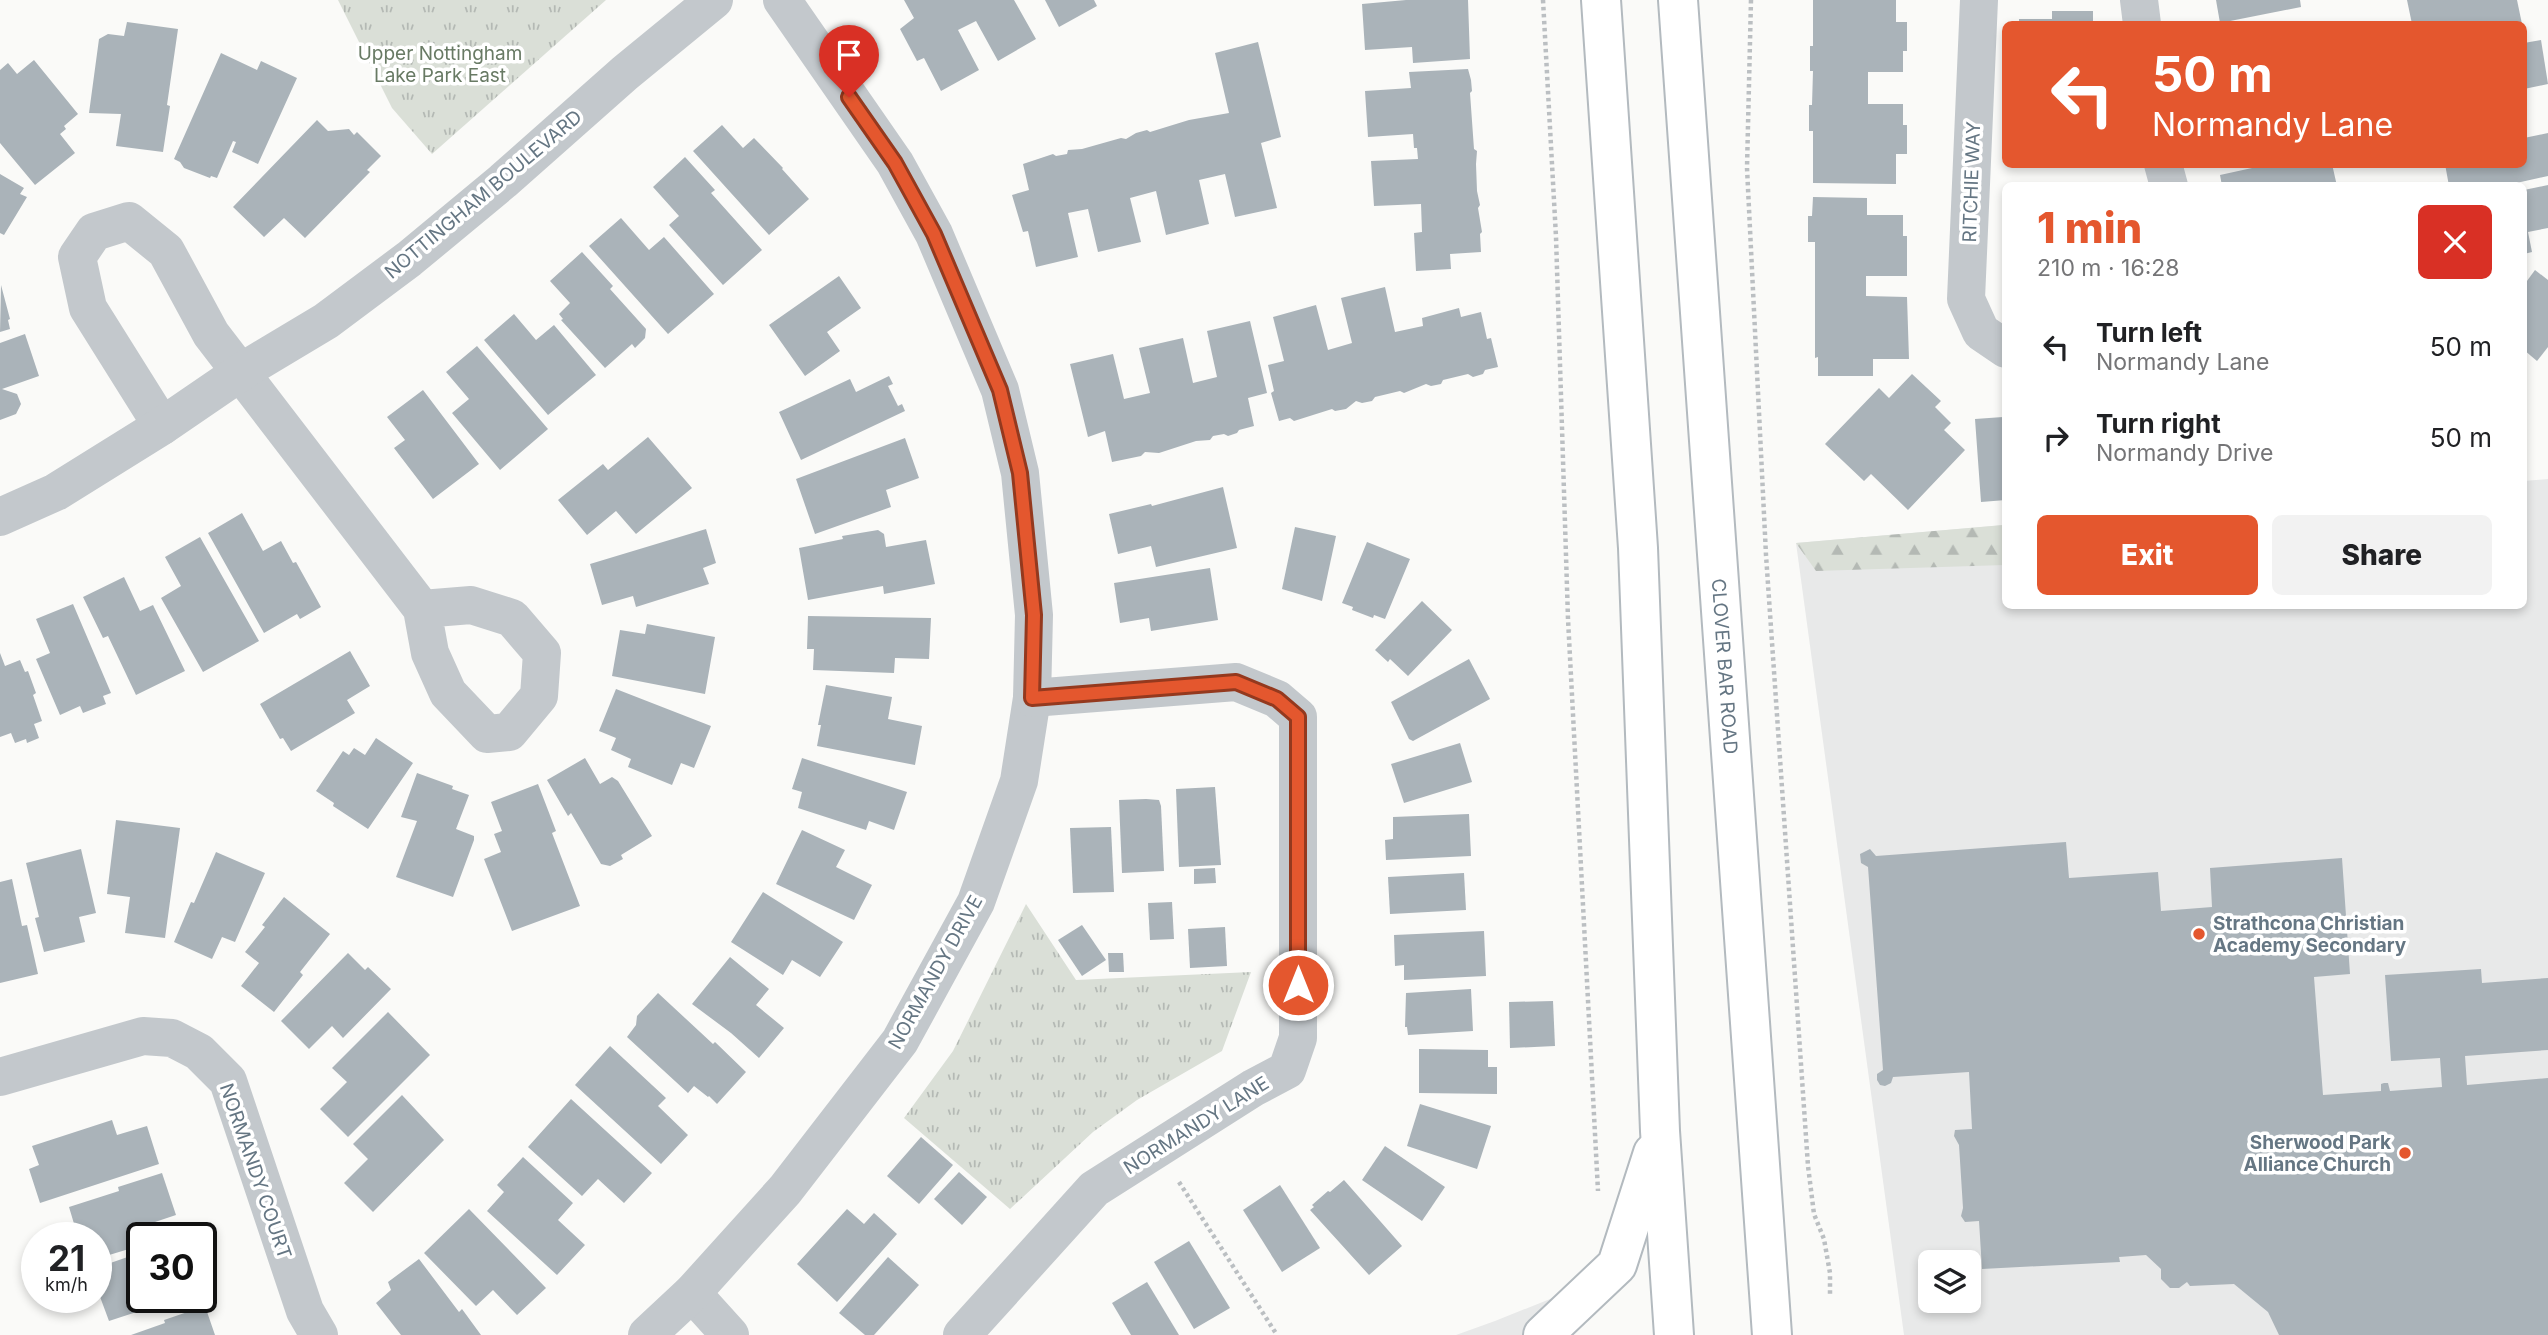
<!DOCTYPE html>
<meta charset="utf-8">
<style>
body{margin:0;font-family:Inter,sans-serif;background:#f2f2f2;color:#202124;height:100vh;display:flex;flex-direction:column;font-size:26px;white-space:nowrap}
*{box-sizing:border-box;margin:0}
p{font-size:23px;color:#757577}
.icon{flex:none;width:38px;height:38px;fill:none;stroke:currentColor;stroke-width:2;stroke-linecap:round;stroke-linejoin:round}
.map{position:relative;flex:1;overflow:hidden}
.side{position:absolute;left:2002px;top:182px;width:525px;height:427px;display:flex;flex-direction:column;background:#fff;border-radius:10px;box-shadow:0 4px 10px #0003}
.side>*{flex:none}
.banner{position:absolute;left:2002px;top:21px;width:525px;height:147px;border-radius:10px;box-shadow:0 4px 10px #0003;background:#e4572e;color:#fff;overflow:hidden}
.tools{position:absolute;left:1918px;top:1250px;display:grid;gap:14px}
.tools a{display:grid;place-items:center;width:63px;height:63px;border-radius:10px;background:#fff;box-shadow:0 4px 10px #0003;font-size:35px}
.speed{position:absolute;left:21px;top:1222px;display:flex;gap:14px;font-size:35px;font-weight:700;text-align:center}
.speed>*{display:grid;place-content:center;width:91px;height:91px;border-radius:50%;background:#fff;box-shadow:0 4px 10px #0003;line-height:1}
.speed small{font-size:18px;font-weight:400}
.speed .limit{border:4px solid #111;border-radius:10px;background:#fff;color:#111}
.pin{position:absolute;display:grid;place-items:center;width:60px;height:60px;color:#fff;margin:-72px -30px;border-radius:50% 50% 50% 0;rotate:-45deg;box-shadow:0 0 7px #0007}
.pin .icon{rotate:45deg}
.me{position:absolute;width:77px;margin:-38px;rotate:0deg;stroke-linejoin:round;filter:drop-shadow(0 0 5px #0008)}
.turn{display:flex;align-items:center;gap:24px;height:147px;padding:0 35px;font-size:32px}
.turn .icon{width:91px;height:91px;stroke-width:2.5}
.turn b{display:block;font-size:49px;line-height:60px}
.round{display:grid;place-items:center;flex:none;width:74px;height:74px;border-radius:10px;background:#f2f2f2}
.overview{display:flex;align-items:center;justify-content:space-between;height:119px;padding:0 35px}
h1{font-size:42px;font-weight:800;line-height:52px;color:#e4572e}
.action{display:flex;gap:14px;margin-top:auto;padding:14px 35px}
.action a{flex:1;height:80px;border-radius:10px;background:#e4572e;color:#fff;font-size:28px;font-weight:800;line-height:80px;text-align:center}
.action a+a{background:#f2f2f2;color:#202124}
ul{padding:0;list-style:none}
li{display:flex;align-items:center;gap:21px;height:91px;padding:0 35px}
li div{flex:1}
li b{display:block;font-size:26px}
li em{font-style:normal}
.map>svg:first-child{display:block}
</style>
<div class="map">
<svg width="2548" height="1335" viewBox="0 0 2548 1335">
<defs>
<pattern id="grass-tufts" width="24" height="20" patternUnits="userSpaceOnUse" patternTransform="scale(1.75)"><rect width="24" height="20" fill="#dadfd7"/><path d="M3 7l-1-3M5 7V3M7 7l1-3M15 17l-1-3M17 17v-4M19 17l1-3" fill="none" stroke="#b4b9b4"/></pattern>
<pattern id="forest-firs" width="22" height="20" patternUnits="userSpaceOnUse" patternTransform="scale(1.75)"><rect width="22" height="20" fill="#dadfd7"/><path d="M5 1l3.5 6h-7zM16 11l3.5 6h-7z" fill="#b4b9b4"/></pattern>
</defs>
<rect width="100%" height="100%" fill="#fafaf8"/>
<!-- built -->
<g fill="#e8e9e9" fill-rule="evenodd">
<path d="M2548 479V1335H1904L1796 543 2005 525 2006 606H2524V481ZM1930 1262H1969V1300H1930Z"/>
<path d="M1555 1297 1558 1335H1456L1495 1321Z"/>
</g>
<!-- grass -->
<g fill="url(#grass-tufts)">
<path d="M338 0H606L432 154 392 108Z"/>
<path d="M1026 904 1076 980 1251 972 1222 1051 1137 1100 1093 1132 1010 1209 904 1118 953 1051Z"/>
</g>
<!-- forest -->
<path fill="url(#forest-firs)" d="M2003 525 2005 528V565L1816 571 1796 543Z"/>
<!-- building -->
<g fill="#aab3b9">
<path d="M904 0H1014L1036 39 998 61 976 21 958 30 979 70 941 91 924 58 917 61 900 29 914 18Z"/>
<path d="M1045 0H1094L1097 6 1059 27Z"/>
<path d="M1406 0H1468L1470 59 1413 63 1412 47 1365 50 1362 4Z"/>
<path d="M1813 0H1896V22H1907V51H1903V72H1868V104H1903V125H1907V154H1896V184L1813 183V131H1809V105H1812L1813 71H1810V46H1813Z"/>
<path d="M2216 0H2300L2301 7 2220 23Z"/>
<path d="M2407 0H2517L2522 24H2412Z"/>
<path d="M2052 11H2093V24H2019V19H2052Z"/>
<path d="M127 22 178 29 167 105 170 106 163 152 116 146 121 114 89 113 99 39 108 34 124 36Z"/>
<path d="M2541 40 2548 84 2524 89V43Z"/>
<path d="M1258 42 1281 137 1261 143 1277 208 1235 217 1225 174 1199 180 1209 224 1166 235 1156 191 1130 198 1141 242 1098 252 1088 209 1068 213 1078 257 1036 267 1028 231 1023 232 1012 195 1029 190 1023 164 1053 154 1056 156 1067 154 1068 150 1082 149 1121 138 1126 139 1136 133 1147 130 1150 132 1189 120 1229 113 1215 53Z"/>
<path d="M221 53 257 70 261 61 297 78 258 164 232 152 236 142 233 141 217 178 211 176 210 178 184 168 180 162 174 159Z"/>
<path d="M34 60 78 114 64 126 66 129 60 134 75 153 35 185 0 143V70L8 63 17 74Z"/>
<path d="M1468 69 1471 80 1472 91 1470 93 1474 149 1477 151 1476 164 1477 191 1480 205 1478 208 1482 232 1480 234 1481 252 1450 254 1451 269 1416 271 1414 233 1422 232 1421 204 1374 206 1371 161 1418 159 1417 148H1414L1413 134 1368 137 1365 91 1411 88 1409 72Z"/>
<path d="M317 120 328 131 349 129 354 135 357 132 381 156 367 170 370 172 305 238 284 218 264 237 233 207Z"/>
<path d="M722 125 743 148 754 138 783 168 782 169 809 199 769 235 693 151Z"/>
<path d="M2548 133V176L2503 186H2449L2445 164H2524V138Z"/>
<path d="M685 157 715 190 711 193 762 250 723 285 669 225 679 216 653 187Z"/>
<path d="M2252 164H2332L2337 186H2222L2220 175 2252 168Z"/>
<path d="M0 174 24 188 20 194 27 197 4 235 0 233Z"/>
<path d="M2548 185V228L2528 232 2532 252 2524 254V190Z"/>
<path d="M1813 197 1867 198V215H1903V236H1907V276H1866V296L1907 297 1909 359H1873V376H1818V357L1815 358V242H1808V216H1812Z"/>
<path d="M621 218 649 250 664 237 714 294 668 334 589 246Z"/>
<path d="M582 252 613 286 610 289 646 329 645 338 635 348 632 344 605 368 561 320 563 319 559 314 570 303 550 281Z"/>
<path d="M2535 270 2548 280V347L2537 361 2524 350V285Z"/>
<path d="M839 276 861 308 827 332 840 351 805 376 769 325Z"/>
<path d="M1 285 10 319 8 320 10 329 0 332Z"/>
<path d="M1385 287 1395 332 1423 326 1422 318 1459 308 1461 317 1481 312 1487 339 1491 338 1498 367 1485 370 1483 374 1473 377 1468 374 1443 380 1441 384 1431 386 1426 384 1404 393 1400 391 1375 397 1372 401 1362 403 1356 401 1346 409 1335 411 1332 409 1294 421 1290 418 1279 421 1271 393 1274 391 1268 365 1284 361 1273 317 1316 305 1328 350 1352 343 1341 298Z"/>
<path d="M514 314 536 340 554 325 596 375 548 415 484 340Z"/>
<path d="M1250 321 1267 393 1248 398 1254 426 1239 430 1237 433 1228 436 1224 434 1213 436 1210 440 1196 441 1159 453 1145 452 1141 456 1112 462 1105 431 1088 437 1070 364 1113 354 1124 399 1150 393 1139 348 1183 338 1193 383 1217 377 1207 331Z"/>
<path d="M25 334 39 376 2 389 17 394 21 404 16 414 0 420V343Z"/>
<path d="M477 346 548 429 500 470 452 413 469 399 446 372Z"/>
<path d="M1912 374 1941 401 1935 407 1951 423 1944 430 1965 450 1908 510 1871 474 1864 481 1825 444 1879 388 1889 398Z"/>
<path d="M889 376 893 384 888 386 898 406 902 404 905 411 801 460 779 412 850 379 856 392Z"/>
<path d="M423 390 479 464 433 499 394 448 405 440 387 417Z"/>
<path d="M2002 405H2006V500L1981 502 1975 419 2003 417Z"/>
<path d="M648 437 692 488 636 534 616 511 587 535 558 500 603 464 608 470Z"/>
<path d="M905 438 919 478 886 490 891 507 815 534 796 479Z"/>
<path d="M1223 487 1237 548 1156 567 1151 546 1118 554 1109 514 1151 504 1152 506Z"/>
<path d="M242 513 263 551 281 541 293 563 296 562 321 607 300 619 297 614 264 633 208 533Z"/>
<path d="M1295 527 1336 536 1322 601 1282 589Z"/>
<path d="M706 529 716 563 703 568 709 584 636 607 633 596 602 605 590 564Z"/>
<path d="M878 530 884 534 886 547 926 540 935 584 884 594 883 586 808 600 799 548 843 539 842 536Z"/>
<path d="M200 537 259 641 203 672 161 598 181 586 165 557Z"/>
<path d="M1367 542 1410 559 1385 619 1374 615 1373 618 1352 610 1353 607 1342 603Z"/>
<path d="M1210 568 1218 620 1151 631 1149 618 1120 623 1114 583Z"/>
<path d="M124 577 140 611 153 605 185 671 136 695 108 636 103 638 83 597Z"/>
<path d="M1422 601 1452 630 1408 676 1390 659 1388 662 1375 650Z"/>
<path d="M73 604 111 693 103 696 106 704 83 713 80 706 60 715 36 659 50 653 36 619Z"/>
<path d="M808 616 931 618 929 659 895 658 894 673 813 670 814 649H807Z"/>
<path d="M647 624 715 637 705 694 612 676 620 630 645 634Z"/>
<path d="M350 651 370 686 347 700 355 713 291 751 283 738 280 739 260 704Z"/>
<path d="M0 653 5 666 20 660 25 672 28 671 36 693 33 695 42 721 34 724 39 738 27 743 26 739 15 743 11 733 0 737Z"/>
<path d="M1469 659 1490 699 1413 741 1409 739 1391 702Z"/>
<path d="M826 685 892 697 888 719 922 726 915 765 817 746 821 725H818Z"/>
<path d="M616 689 711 726 694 768 681 763 672 785 628 767 631 759 611 750 616 738 599 731Z"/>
<path d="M376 738 413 763 368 829 333 806 334 803 316 791 343 751 349 755 354 748 365 755Z"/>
<path d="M1460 743 1472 782 1404 803 1391 764Z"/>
<path d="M585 758 600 784 612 777 618 781 652 836 621 855 623 859 610 866 601 864 571 813 568 816 547 780Z"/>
<path d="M802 758 907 792 894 830 869 821 866 830 798 808 802 792 792 789Z"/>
<path d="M417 773 453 786 452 789 469 795 456 829 474 836V840L453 897 396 877 417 821 401 817Z"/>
<path d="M538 784 556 831 552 833 580 906 512 931 484 859 501 852 494 834 502 831 491 802Z"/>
<path d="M1215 787 1221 865 1179 867 1176 789Z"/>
<path d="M1146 799 1159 800 1161 806 1164 871 1122 873 1119 800Z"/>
<path d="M1469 814 1471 856 1386 860 1385 840 1393 839V817Z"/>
<path d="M116 820 180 828 165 938 125 933 130 897 107 894Z"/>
<path d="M1111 827 1114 892 1073 893 1070 828Z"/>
<path d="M802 830 845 850 836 867 872 885 854 920 776 884Z"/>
<path d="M2066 842 2069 878 2158 872 2161 911 2212 907 2210 868 2342 858 2350 974 2314 977 2323 1095 2381 1091V1084L2384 1083H2388L2390 1091 2442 1087 2440 1058 2391 1061 2385 975 2481 969 2482 983 2548 978V1050L2465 1056 2467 1085 2548 1078V1335H2279L2268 1312 2234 1284 2190 1286 2187 1282 2179 1288H2170L2161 1279V1269L2146 1255 2119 1257 2120 1262 1982 1269 1979 1221 1965 1222 1961 1216 1963 1208 1959 1145 1954 1136 1955 1130 1972 1129 1969 1072 1893 1077 1891 1083 1885 1086 1880 1085 1877 1080V1074L1883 1070 1868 867 1861 863 1860 854 1870 849 1876 856Z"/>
<path d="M81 849 96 913 79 917 85 942 44 952 35 918 39 917 26 863Z"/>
<path d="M216 852 265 873 235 942 222 937 212 959 174 942 191 902 194 903Z"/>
<path d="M1215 868 1216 883 1194 884V869Z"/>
<path d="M1464 873 1466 910 1390 914 1388 877Z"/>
<path d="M12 879 22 926 27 925 38 974 0 983V882Z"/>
<path d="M763 892 843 942 820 977 792 960 783 975 731 942Z"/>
<path d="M284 897 330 934 300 972 303 975 274 1012 241 986 259 963 245 952 265 927 262 925Z"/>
<path d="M1172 902 1174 939 1150 940 1148 903Z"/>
<path d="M1082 925 1106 960 1082 976 1058 940Z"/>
<path d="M1225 927 1227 966 1190 968 1188 929Z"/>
<path d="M1484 931 1486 976 1404 980V965L1395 966 1394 935Z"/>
<path d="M348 953 365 970 368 967 391 989 343 1038 332 1026 309 1049 281 1021Z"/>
<path d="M1108 953H1123L1124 972H1109Z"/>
<path d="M730 957 769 989 756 1005 784 1028 759 1058 731 1033 692 1004Z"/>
<path d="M1471 989 1473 1031 1408 1035 1407 1027H1405L1406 993Z"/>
<path d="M658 993 713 1044 715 1042 746 1072 717 1104 709 1096 708 1097 694 1086 688 1093 627 1037 636 1025 637 1016Z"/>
<path d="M1553 1001 1555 1046 1510 1048 1509 1002Z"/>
<path d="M388 1012 430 1055 348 1137 320 1109 347 1082 332 1068Z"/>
<path d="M610 1046 666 1098 658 1106 688 1135 661 1164 575 1085Z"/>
<path d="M1419 1049 1488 1050V1067H1497V1094L1419 1093Z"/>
<path d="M402 1095 444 1140 373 1212 344 1183 368 1159 353 1144Z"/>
<path d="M571 1099 652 1173 624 1203 598 1179 582 1196 528 1147Z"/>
<path d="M1420 1104 1491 1126 1477 1169 1407 1146Z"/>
<path d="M112 1120 117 1135 147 1126 159 1164 40 1203 29 1169 39 1165 32 1146Z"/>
<path d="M921 1137 953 1165 919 1204 887 1176Z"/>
<path d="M1385 1146 1445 1187 1422 1221 1362 1180Z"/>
<path d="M523 1157 573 1203 558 1220 585 1245 557 1275 487 1211 504 1192 497 1185Z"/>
<path d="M959 1172 987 1197 962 1225 934 1199Z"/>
<path d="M162 1173 176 1215 149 1224 154 1237H142V1245L96 1259V1237H78L69 1207 119 1191 118 1187Z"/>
<path d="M1344 1180 1402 1246 1369 1275 1310 1210 1314 1207 1312 1205 1328 1191 1330 1192Z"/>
<path d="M1280 1185 1320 1248 1282 1272 1243 1210Z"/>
<path d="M469 1209 546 1288 517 1315 493 1290 476 1306 424 1253Z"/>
<path d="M847 1209 864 1224 874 1213 897 1234 837 1302 797 1264Z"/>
<path d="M1189 1241 1230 1308 1194 1329 1154 1262Z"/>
<path d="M142 1252V1297H191L165 1306 164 1303 109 1321 96 1286V1268Z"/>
<path d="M888 1257 919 1285 874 1335H865L839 1313Z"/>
<path d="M419 1259 459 1312 462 1309 481 1335H401L376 1303 391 1290 388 1282Z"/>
<path d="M1147 1282 1179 1335H1131L1112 1303Z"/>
<path d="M205 1306 215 1335H131L165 1323 164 1320Z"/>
</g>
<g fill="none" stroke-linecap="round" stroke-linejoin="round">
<defs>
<g id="secondary">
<path d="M1601 0 1638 548 1660 1131 1674 1335"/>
<path id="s1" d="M1678 0 1772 1335"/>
<path d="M1543 1335 1617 1265 1653 1153"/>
</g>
</defs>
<!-- secondary casing -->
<use href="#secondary" stroke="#b3babf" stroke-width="42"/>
<!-- path -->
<g stroke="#bbbfc2" stroke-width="4.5" stroke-dasharray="3.5 3.5" stroke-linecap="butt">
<path d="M1543 0 1556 237 1568 619 1598 1191"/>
<path d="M1751 0 1747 168 1766 555 1808 1166 1814 1214 1824 1239 1830 1273V1297"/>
<path d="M1179 1182 1277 1335"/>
</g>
<!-- minor -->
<g stroke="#c3c8cc" stroke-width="38">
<path d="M1979 0 1966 299 1981 332 2006 349"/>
<path d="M2139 0 2142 24"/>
<path d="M2163 164 2169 186"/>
<path d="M162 426 88 308 77 257 94 232 129 221 166 251 211 334 422 609 430 653 448 693 487 734 509 732 539 696 542 653 512 618 471 605 422 609"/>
<path d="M0 1077 143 1036 172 1038 199 1052 228 1081 305 1311 319 1335"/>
<path d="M692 1293 730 1335"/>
<path d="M647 1335 692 1293 785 1190 900 1041 976 902 1019 781 1032 698 1034 615 1020 473 1000 390 934 234 895 163 782 0"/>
<path d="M962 1335 1094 1189 1253 1088 1287 1070 1298 1038V717L1277 699 1236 682 1032 698"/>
</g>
<!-- tertiary -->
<path stroke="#c3c8cc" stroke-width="38" d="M0 517 56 492 162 426 241 372 326 321 409 259 503 181 625 73 714 0"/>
<!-- secondary -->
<use href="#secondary" stroke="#fff" stroke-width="38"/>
</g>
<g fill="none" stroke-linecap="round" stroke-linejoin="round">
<defs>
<path id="route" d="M849 97 895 163 934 234 1000 390 1020 473 1034 615 1032 698 1236 682 1277 699 1298 717V985"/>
</defs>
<!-- route casing -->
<use href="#route" stroke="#94391e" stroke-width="18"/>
<!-- route -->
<use href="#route" stroke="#e4572e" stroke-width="12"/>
</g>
<!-- markers -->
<g fill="#e4572e" stroke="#fff" stroke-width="2.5">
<circle cx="2199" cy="934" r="7"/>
<circle cx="2405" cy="1153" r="7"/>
</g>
<g text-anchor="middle" stroke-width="7" stroke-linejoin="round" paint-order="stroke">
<!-- park labels -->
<g font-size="19" fill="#687a64" stroke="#fff">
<text x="440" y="60">Upper Nottingham<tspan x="440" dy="22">Lake Park East</tspan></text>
</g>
<!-- street labels -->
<g font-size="19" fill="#657683" stroke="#fff">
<text transform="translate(1971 182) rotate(-88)" y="7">RITCHIE WAY</text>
<text transform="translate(483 194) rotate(-40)" y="7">NOTTINGHAM BOULEVARD</text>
<text dy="7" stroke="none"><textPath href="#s1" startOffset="668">CLOVER BAR ROAD</textPath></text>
<text transform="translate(935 972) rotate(-61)" y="7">NORMANDY DRIVE</text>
<text transform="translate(1196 1125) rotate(-32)" y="7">NORMANDY LANE</text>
<text transform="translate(256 1171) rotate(71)" y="7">NORMANDY COURT</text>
</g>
<!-- poi labels -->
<g font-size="19" font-weight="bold" fill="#657683" stroke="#fff" text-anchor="start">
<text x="2213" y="930">Strathcona Christian<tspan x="2213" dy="22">Academy Secondary</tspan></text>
<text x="2391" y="1149" text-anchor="end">Sherwood Park<tspan x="2391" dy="22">Alliance Church</tspan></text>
</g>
</g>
</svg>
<div class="tools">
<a><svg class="icon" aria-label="layers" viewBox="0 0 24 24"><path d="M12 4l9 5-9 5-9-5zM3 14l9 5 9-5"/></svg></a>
</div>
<div class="speed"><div>21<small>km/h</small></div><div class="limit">30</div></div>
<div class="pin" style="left:849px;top:97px;background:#d93025"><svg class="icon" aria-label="arrive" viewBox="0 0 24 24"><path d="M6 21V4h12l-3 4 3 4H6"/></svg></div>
<svg class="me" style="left:1298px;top:985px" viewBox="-20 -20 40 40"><circle r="17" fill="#e4572e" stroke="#fff" stroke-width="3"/><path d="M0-11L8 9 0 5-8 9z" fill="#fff"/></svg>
<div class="banner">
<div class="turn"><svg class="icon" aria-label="left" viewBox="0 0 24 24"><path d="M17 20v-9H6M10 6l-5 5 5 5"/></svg><div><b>50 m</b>Normandy Lane</div></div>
</div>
<section class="side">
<div class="overview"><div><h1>1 min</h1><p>210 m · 16:28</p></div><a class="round" style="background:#d93025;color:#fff"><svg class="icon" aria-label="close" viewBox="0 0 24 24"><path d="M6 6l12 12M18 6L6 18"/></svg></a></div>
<ul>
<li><svg class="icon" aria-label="left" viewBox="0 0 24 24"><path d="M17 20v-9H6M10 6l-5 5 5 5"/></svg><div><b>Turn left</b><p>Normandy Lane</p></div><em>50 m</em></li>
<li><svg class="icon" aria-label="right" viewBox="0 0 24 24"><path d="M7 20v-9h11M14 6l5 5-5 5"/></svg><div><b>Turn right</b><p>Normandy Drive</p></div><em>50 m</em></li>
</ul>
<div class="action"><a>Exit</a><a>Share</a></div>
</section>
</div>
